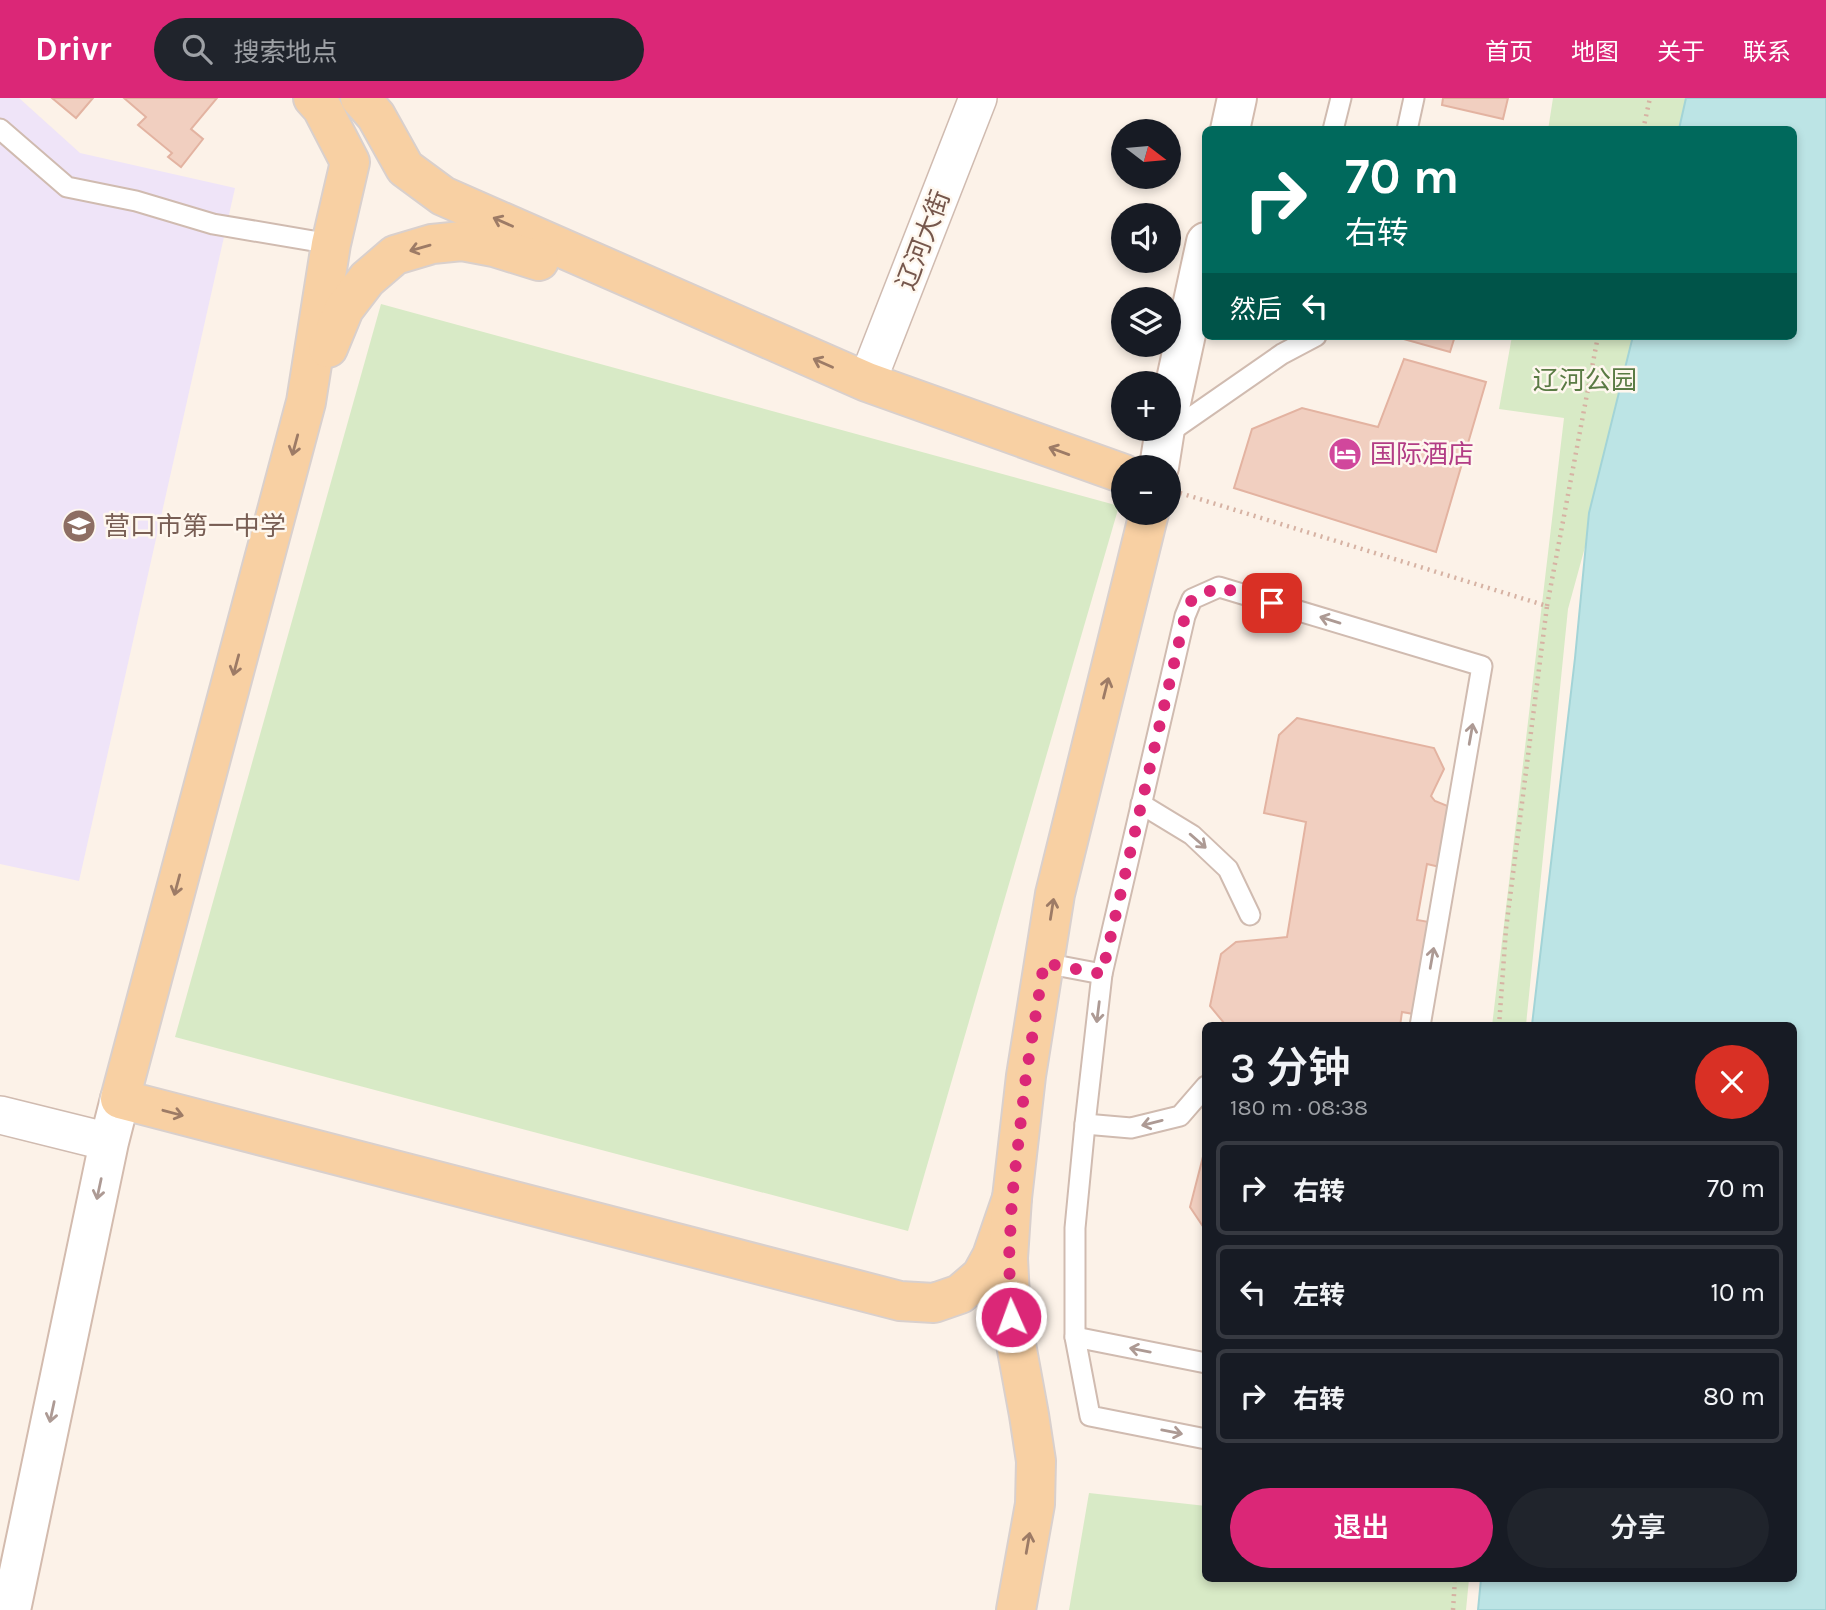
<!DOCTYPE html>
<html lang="zh">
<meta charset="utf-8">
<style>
body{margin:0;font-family:Karla,"Noto Sans SC",sans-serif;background:#20242c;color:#f1f3f6;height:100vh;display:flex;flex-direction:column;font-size:26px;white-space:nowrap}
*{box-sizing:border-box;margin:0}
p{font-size:23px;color:#9ea1a6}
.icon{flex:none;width:38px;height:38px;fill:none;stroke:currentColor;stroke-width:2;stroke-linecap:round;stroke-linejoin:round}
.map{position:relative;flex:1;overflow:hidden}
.details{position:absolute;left:1202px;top:924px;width:595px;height:560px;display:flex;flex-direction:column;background:#171b24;border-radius:10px;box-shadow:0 4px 10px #0003}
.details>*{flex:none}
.guide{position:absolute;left:1202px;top:28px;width:595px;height:214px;border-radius:10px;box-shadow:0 4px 10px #0003;background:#00695c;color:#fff;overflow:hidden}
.needle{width:46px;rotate:106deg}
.tools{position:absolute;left:1111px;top:21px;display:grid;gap:14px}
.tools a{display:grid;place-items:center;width:70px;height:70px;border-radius:50%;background:#171b24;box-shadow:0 4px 10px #0003;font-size:35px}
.pin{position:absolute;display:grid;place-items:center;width:60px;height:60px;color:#fff;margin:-30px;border-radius:14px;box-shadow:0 4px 10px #0006}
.me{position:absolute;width:77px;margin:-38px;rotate:358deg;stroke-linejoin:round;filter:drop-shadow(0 0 5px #0008)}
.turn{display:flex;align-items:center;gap:24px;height:147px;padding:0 28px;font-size:32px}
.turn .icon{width:91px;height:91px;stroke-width:2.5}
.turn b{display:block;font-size:49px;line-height:60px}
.then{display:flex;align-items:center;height:66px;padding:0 28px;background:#0003;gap:14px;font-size:26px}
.round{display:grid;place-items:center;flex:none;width:74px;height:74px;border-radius:37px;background:#20242c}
.overview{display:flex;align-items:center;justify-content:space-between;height:119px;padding:0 28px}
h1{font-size:42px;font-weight:600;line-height:52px}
.action{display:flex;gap:14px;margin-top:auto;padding:14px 28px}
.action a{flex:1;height:80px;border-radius:42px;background:#db2777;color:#fff;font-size:28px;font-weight:600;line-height:80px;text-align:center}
.action a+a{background:#20242c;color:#f1f3f6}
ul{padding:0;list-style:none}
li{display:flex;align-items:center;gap:21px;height:94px;margin:0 14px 10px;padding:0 14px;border:4px solid #363941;border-radius:10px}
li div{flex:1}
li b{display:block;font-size:26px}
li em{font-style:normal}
header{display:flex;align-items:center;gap:42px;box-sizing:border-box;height:98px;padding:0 35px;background:#db2777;color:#fff}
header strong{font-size:33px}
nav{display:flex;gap:38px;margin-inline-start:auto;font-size:24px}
.search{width:490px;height:63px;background:#20242c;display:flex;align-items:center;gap:18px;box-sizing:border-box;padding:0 24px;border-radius:38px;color:#9ea1a6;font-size:26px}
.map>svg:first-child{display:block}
</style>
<header>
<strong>Drivr</strong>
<div class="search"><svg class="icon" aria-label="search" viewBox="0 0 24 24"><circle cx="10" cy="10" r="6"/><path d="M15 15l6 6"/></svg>搜索地点</div>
<nav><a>首页</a><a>地图</a><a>关于</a><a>联系</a></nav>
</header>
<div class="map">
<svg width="1826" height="1512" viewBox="0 0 1826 1512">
<rect width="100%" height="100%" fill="#fcf2e8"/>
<!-- education -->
<path fill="#efe4f8" d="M0 0H19L80 55 235 90 79 783 0 766Z"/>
<!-- green -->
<g fill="#d8eac6">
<path d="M1553 0H1708L1699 31 1548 32Z"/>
<path d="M381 206 1119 408 908 1133 175 939Z"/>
<path d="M1512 238H1643L1568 511 1526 927 1492 928 1564 320 1499 311Z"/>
<path d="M1089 1395 1206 1408V1480L1469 1481 1466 1512H1069Z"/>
</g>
<!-- water -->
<path fill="#bce4e5" stroke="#a3d4d7" stroke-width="2" d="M1686 0H1826V1512H1478L1481 1481 1794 1480V928L1532 927 1575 560 1589 415 1633 238H1794V32L1679 31Z"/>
<!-- building -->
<g fill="#f1cfc0" stroke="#e3b3a1" stroke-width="2">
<path d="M52 0H93L76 20Z"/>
<path d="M124 0H217L191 31 203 41 181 69 168 59 172 55 138 27 146 19Z"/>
<path d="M1443 0H1508L1503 21 1442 7Z"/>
<path d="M1400 238H1455L1450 254 1400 240Z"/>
<path d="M1404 261 1486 284 1436 454 1234 390 1252 331 1302 310 1378 329Z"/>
<path d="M1297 620 1434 650 1444 671 1431 698 1435 703 1455 711 1444 770 1427 766 1417 822 1435 825 1419 917 1402 914 1400 928H1231L1224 925 1210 908 1221 856 1236 844 1287 839 1306 724 1264 715 1279 637Z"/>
<path d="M1206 1047V1133L1190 1109Z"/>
</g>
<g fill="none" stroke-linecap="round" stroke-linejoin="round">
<defs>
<g id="lane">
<path d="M0 31 67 89 136 103 213 126 331 146"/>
<path d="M1333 32 1341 0"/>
<path d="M1407 32 1414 0"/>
<path d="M1164 338 1282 256 1316 238"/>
<path d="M1141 706 1192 737 1228 771 1250 817"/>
<path d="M1044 865 1102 876"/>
<path d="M1085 1026 1131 1030 1180 1018 1206 988"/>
<path d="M1075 1239 1206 1265"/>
<path d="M1206 1341 1090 1318 1075 1239V1130L1085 1026 1102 876 1185 518 1192 501 1219 489 1482 568 1420 928"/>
</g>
<g id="street">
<path d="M867 284 978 0"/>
<path d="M0 1017 109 1044"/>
</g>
<g id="secondary">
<path d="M1230 32 1237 0"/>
<path d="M1169 314 1206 144"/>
<path d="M1159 369 1165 331"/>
<path d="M11 1512 109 1044 120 1001"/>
</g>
<g id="primary">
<path d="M313 0 322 10 350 64 331 146 306 304 120 1001 900 1203 934 1205 960 1196 981 1178 992 1158 1012 1100"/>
<path d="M360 0 376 18 405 70 443 98 867 284 1124 376"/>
<path d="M328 250 344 211 367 181 395 157 432 146 462 143 494 149 539 163"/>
<path d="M1016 1512 1035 1406 1036 1363 1029 1317 1011 1219 1008 1160 1012 1100 1026 978 1055 796 1149 415"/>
</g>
</defs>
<!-- lane casing -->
<use href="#lane" stroke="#d0bbb0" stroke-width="23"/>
<!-- street casing -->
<use href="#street" stroke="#d0bbb0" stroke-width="40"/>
<!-- secondary casing -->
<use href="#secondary" stroke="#d3bbae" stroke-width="42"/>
<!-- primary casing -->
<use href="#primary" stroke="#d9d0cd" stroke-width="42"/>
<!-- path -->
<g stroke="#d6b2a3" stroke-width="4.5" stroke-dasharray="2 5" stroke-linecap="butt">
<path d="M1643 32 1650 0"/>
<path d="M1180 395 1547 508 1506 831 1499 928"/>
<path d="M1547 508 1598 238"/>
<path d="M1453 1512 1455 1480"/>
</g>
<!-- lane -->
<use href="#lane" stroke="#fff" stroke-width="19"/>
<!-- street -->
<use href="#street" stroke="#fff" stroke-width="37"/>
<!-- secondary -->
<use href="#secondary" stroke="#fff" stroke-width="38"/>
<!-- primary -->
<use href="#primary" stroke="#f8d0a3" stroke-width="38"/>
</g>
<!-- one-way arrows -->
<defs><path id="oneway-shaft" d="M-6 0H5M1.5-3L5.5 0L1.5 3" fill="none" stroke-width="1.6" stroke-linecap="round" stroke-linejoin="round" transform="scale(1.75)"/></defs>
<g stroke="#9d7b66">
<use href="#oneway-shaft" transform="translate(503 124) rotate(-156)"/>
<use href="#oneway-shaft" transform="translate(420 150) rotate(164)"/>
<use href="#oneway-shaft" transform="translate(823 265) rotate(-156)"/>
<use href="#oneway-shaft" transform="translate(295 347) rotate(105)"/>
<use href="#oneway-shaft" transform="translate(1059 353) rotate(-160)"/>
<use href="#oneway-shaft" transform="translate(236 567) rotate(105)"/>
<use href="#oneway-shaft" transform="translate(1106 590) rotate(-76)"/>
<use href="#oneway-shaft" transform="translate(177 787) rotate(105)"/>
<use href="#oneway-shaft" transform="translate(1052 811) rotate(-81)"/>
<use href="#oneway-shaft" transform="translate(173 1015) rotate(15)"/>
<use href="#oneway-shaft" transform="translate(1028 1445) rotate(-80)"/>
</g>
<g stroke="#ad9a94">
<use href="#oneway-shaft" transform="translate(1330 522) rotate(-163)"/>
<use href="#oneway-shaft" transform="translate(1471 636) rotate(-80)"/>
<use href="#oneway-shaft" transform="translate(1198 743) rotate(41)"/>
<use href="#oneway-shaft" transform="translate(1432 860) rotate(-80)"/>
<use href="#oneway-shaft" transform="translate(1098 914) rotate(97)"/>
<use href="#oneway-shaft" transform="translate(1152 1025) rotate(166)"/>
<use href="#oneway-shaft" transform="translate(99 1091) rotate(102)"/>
<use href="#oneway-shaft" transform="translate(1140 1252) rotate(-169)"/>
<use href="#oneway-shaft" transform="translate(52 1314) rotate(102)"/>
<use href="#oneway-shaft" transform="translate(1172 1334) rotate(11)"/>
</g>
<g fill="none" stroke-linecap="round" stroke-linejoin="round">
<!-- route -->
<path stroke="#db2777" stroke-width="12" stroke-dasharray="0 21.6" d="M1011 1219 1009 1160 1012 1100 1026 978 1044 865 1102 876 1185 518 1192 501 1219 489 1272 505"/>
</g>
<!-- icons -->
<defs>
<symbol id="hotel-disc" viewBox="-11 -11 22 22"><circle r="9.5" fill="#d1479c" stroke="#fef7ee"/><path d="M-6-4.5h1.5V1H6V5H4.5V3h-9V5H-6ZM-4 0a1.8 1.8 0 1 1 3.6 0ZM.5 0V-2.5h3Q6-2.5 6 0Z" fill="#fff"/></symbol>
<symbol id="school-disc" viewBox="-11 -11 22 22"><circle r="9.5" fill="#8d6e63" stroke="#fef7ee"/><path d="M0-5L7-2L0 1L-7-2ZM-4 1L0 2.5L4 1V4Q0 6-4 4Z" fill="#fff"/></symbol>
</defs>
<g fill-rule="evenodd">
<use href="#hotel-disc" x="1326" y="337" width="38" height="38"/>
<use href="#school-disc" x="60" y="409" width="38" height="38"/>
</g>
<g text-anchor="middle" stroke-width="5" stroke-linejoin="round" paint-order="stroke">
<!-- street labels -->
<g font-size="26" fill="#76574c" stroke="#fef7ee">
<text transform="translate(923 142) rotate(-69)" y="9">辽河大街</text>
</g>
<!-- park labels -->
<g font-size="26" fill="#5a7b44" stroke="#fef7ee">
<text x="1585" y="291">辽河公园</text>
</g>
<!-- hotel labels -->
<g font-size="26" fill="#b23c85" stroke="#fef7ee" text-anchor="start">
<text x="1370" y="365">国际酒店</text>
</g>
<!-- education labels -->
<g font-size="26" fill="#785e54" stroke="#fef7ee" text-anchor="start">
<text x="104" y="437">营口市第一中学</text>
</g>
</g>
</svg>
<div class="tools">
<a><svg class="needle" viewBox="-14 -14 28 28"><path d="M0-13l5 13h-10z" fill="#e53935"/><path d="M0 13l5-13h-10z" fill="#9ea1a6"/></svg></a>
<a><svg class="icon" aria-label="sound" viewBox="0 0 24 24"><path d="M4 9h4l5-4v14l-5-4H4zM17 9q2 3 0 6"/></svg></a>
<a><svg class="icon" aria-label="layers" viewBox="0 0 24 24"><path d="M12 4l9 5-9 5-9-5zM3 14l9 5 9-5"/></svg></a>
<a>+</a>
<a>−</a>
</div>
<div class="pin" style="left:1272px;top:505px;background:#d93025"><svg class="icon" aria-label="arrive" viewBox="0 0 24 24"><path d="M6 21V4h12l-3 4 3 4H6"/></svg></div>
<svg class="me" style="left:1011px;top:1219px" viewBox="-20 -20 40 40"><circle r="17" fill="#db2777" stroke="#fff" stroke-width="3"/><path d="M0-11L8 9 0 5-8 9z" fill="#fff"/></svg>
<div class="guide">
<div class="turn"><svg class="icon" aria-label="right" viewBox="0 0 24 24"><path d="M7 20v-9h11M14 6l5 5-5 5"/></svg><div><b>70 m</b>右转</div></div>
<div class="then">然后<svg class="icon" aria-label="left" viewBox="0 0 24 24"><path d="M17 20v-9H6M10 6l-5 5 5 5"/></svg></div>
</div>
<section class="details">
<div class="overview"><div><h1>3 分钟</h1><p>180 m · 08:38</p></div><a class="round" style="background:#d93025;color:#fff"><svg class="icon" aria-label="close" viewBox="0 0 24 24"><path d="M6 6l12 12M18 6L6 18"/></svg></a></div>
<ul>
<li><svg class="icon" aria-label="right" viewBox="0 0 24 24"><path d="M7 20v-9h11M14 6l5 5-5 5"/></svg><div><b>右转</b></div><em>70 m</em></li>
<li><svg class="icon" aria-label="left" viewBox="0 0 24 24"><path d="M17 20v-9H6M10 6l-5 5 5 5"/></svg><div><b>左转</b></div><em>10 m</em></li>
<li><svg class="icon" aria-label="right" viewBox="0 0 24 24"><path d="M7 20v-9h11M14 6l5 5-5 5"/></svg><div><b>右转</b></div><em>80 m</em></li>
</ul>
<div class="action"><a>退出</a><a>分享</a></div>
</section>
</div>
